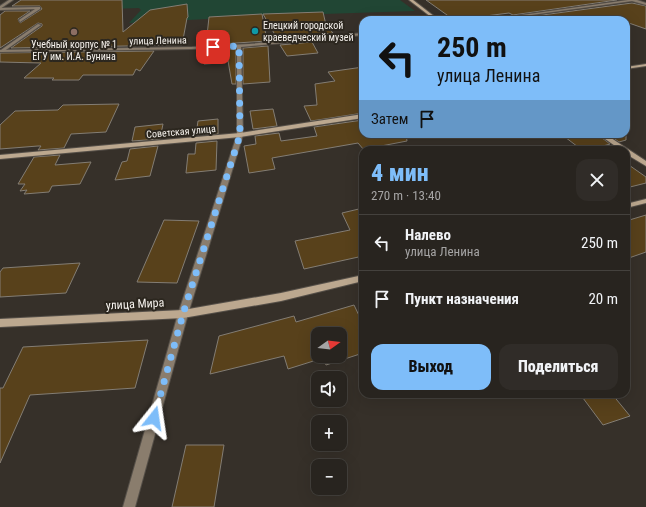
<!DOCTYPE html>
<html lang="ru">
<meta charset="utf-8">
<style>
body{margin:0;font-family:"Roboto Condensed",sans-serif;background:#302c28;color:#f1f3f6;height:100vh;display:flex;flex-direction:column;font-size:15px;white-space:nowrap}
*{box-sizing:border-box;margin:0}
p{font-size:13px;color:#a5a4a4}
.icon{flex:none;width:22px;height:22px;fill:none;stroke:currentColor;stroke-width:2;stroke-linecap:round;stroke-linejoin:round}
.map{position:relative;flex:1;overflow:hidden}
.side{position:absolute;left:359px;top:146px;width:271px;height:252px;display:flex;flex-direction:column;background:#28241f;border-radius:12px;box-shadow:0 4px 16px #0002,0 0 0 1px #44413d}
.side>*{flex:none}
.hud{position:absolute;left:359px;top:16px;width:271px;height:122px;border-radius:12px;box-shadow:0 4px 16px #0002,0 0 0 1px #44413d;background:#7ebdf9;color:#111;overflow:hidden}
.needle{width:26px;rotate:75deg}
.fabs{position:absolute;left:311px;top:327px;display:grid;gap:8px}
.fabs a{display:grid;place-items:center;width:36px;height:36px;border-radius:8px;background:#28241f;box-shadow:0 4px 16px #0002,0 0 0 1px #44413d;font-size:20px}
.pin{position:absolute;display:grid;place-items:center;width:34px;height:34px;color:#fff;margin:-17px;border-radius:8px;box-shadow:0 2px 6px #0006}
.me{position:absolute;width:44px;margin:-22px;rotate:15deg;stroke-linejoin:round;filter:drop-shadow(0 0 3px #0008)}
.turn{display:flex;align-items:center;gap:14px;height:84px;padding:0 12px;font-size:18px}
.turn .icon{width:52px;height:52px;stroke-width:2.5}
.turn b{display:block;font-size:28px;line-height:34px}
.then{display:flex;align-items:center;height:38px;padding:0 12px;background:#0003;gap:8px;font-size:15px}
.round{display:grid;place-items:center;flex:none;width:42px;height:42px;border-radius:12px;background:#302c28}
.head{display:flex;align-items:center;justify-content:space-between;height:68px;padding:0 12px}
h1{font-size:24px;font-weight:800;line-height:30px;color:#7ebdf9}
.button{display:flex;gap:8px;margin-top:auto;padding:8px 12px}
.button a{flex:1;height:46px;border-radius:12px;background:#7ebdf9;color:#111;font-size:16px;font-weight:800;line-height:46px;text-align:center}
.button a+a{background:#302c28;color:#f1f3f6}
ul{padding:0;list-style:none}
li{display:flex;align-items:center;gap:12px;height:56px;padding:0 12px;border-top:1px solid #44413d}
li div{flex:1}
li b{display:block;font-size:15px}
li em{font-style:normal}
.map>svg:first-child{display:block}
</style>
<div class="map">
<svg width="646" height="507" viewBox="0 0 646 507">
<rect width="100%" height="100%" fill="#363029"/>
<!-- green -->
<path fill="#214634" d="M39 0H400L415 11 323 14V12L208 17V19L129 23 141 10 139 8 53 11Z"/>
<!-- building -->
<g fill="#58411b" stroke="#837d74" fill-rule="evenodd">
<path d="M21 0H122L123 32 150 10 187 4 188 17 187 18 182 45 11 48 42 26V24L38 23 0 48V15L5 11H30L18 19 20 23 42 9 40 6H12Z"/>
<path d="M426 0H617L513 15 509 13 454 20Z"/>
<path d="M632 3 646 6V29L626 22V20H524L520 18Z"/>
<path d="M323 12 326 25 333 33 278 40 263 14Z"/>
<path d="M262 14 267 41 206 45 209 17Z"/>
<path d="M312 42 318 53 287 56 280 45Z"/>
<path d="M268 46 270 82 243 84V48Z"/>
<path d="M236 49V84H232L227 55 220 56V63L204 64 205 50Z"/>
<path d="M154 51 140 71 136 69 133 75H83L79 80H52L54 78H24L41 63 0 62V53Z"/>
<path d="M363 67V113L311 121 304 106 317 105 315 84 335 81 328 72Z"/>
<path d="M119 104 106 132 71 134 64 148 38 150 41 146H38L0 149V125L15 111 58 110 63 105Z"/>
<path d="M273 109 277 126 253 129 250 111Z"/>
<path d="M218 119V134L196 135 198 121Z"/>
<path d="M363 120V134H406L407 141 381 146 383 150H364L358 143 272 158 275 169 249 173 244 146 256 144 255 136 279 133 281 141 317 136 314 127Z"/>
<path d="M163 124 160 139 132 141 135 127Z"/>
<path d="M561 134H597L610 144 603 146 609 150H582Z"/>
<path d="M608 134H626V140L619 142Z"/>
<path d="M217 141 216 170 186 173 188 154H195L196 143Z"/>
<path d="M158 146 150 176 115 180 122 162 127 161 130 149Z"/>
<path d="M60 155 55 165 91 162 80 184 52 186 49 192 24 194 27 190 20 191 25 184H18L34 157Z"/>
<path d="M626 163 646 177V183L626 188Z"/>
<path d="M363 208V256L304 269 295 241 350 230 342 213Z"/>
<path d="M646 215V252L626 259V221Z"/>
<path d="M164 220 199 221 177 283 137 282Z"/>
<path d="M80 263 66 293 0 297V272L3 268Z"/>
<path d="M354 305 363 324V353L326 365 323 358 288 369 284 356 210 374 219 336 294 316 296 322ZM318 334H340V356H318Z"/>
<path d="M148 340 135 388 30 395 0 463V388H3L23 347Z"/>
<path d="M580 394H612L630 416 603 425Z"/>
<path d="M186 445H224L214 507H172Z"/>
</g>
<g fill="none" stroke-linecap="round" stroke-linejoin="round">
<defs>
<g id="lane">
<path d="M40 7V9L20 22 19 20 35 9 0 10V8Z"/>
<path d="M38 24 41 25 3 52H1V50Z"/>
</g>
<g id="street">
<path d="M9 0H13L0 9V6Z"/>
<path d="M628 0H637L646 3V5L632 1 496 20H486Z"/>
<path d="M363 33V35L241 47 243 135 188 314 135 507H123L178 314 237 135V47L192 49 0 52V50L192 47 250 44Z"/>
</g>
<g id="secondary">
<path d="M409 0H413L439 20H435Z"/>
<path d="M646 64V66L626 69V67Z"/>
<path d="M363 114V118L240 137 0 159V155L240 133Z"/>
<path d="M598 134H605L646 161V166L626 154V150H621Z"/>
<path d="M646 199V203L626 208V204Z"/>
<path d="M363 275V281L281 301 183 318 0 327V319L183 310 281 293Z"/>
</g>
</defs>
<!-- lane casing -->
<use href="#lane" stroke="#554f48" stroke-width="2"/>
<!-- street casing -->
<use href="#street" stroke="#554f48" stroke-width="2"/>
<!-- secondary casing -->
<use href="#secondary" stroke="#554f48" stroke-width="2"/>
<!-- lane -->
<use href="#lane" fill="#8a7d6d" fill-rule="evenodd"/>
<!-- street -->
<use href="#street" fill="#8a7d6d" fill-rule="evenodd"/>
<!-- secondary -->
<use href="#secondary" fill="#bca88f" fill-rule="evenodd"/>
</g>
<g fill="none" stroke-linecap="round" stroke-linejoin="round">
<!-- route -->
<path stroke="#7ebdf9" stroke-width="7" stroke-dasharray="0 12.6" d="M154 418 183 314 240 135 239 46 213 47"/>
</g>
<!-- markers -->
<circle fill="#0f9aa8" stroke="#2c271f" stroke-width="1.5" cx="255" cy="31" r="4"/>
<circle fill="#8d6e63" stroke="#2c271f" stroke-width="1.5" cx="74" cy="32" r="4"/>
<g text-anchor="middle" stroke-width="4" stroke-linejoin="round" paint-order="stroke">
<!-- far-poi labels -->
<g font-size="10" fill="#f6f2ed" stroke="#2c271f" text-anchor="start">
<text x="263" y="29">Елецкий городской<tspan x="263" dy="12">краеведческий музей</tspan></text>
<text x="74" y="48" text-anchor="middle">Учебный корпус № 1<tspan x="74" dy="12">ЕГУ им. И.А. Бунина</tspan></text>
</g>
<!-- far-street labels -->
<g font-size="10" fill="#f6f2ed" stroke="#2c271f">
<text transform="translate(158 40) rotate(-1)" y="4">улица Ленина</text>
<text transform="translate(181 131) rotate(-5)" y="4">Советская улица</text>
</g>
<!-- street labels -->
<g font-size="12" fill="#f6f2ed" stroke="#2c271f">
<text transform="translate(135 304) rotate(-3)" y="4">улица Мира</text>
</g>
</g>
</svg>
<div class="fabs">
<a><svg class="needle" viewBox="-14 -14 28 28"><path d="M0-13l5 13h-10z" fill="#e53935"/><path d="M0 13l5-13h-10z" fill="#a5a4a4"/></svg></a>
<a><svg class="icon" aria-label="sound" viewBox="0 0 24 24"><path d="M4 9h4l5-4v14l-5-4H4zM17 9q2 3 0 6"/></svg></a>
<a>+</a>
<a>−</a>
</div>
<div class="pin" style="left:213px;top:47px;background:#d93025"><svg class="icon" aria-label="arrive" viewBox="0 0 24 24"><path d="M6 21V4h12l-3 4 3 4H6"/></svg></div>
<svg class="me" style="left:154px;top:418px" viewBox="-20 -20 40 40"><path d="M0-17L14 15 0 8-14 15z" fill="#7ebdf9" stroke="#fff" stroke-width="4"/></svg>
<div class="hud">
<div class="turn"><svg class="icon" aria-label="left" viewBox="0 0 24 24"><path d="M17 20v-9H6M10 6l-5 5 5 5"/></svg><div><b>250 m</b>улица Ленина</div></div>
<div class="then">Затем<svg class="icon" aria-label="arrive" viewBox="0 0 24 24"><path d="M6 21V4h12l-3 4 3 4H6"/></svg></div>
</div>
<section class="side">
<div class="head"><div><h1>4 мин</h1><p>270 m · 13:40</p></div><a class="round"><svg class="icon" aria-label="close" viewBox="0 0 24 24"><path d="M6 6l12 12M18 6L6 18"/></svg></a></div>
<ul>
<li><svg class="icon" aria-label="left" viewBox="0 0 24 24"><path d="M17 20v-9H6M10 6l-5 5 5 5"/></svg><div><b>Налево</b><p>улица Ленина</p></div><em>250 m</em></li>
<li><svg class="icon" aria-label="arrive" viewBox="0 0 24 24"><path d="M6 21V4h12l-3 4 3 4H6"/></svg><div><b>Пункт назначения</b></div><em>20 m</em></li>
</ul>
<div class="button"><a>Выход</a><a>Поделиться</a></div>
</section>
</div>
